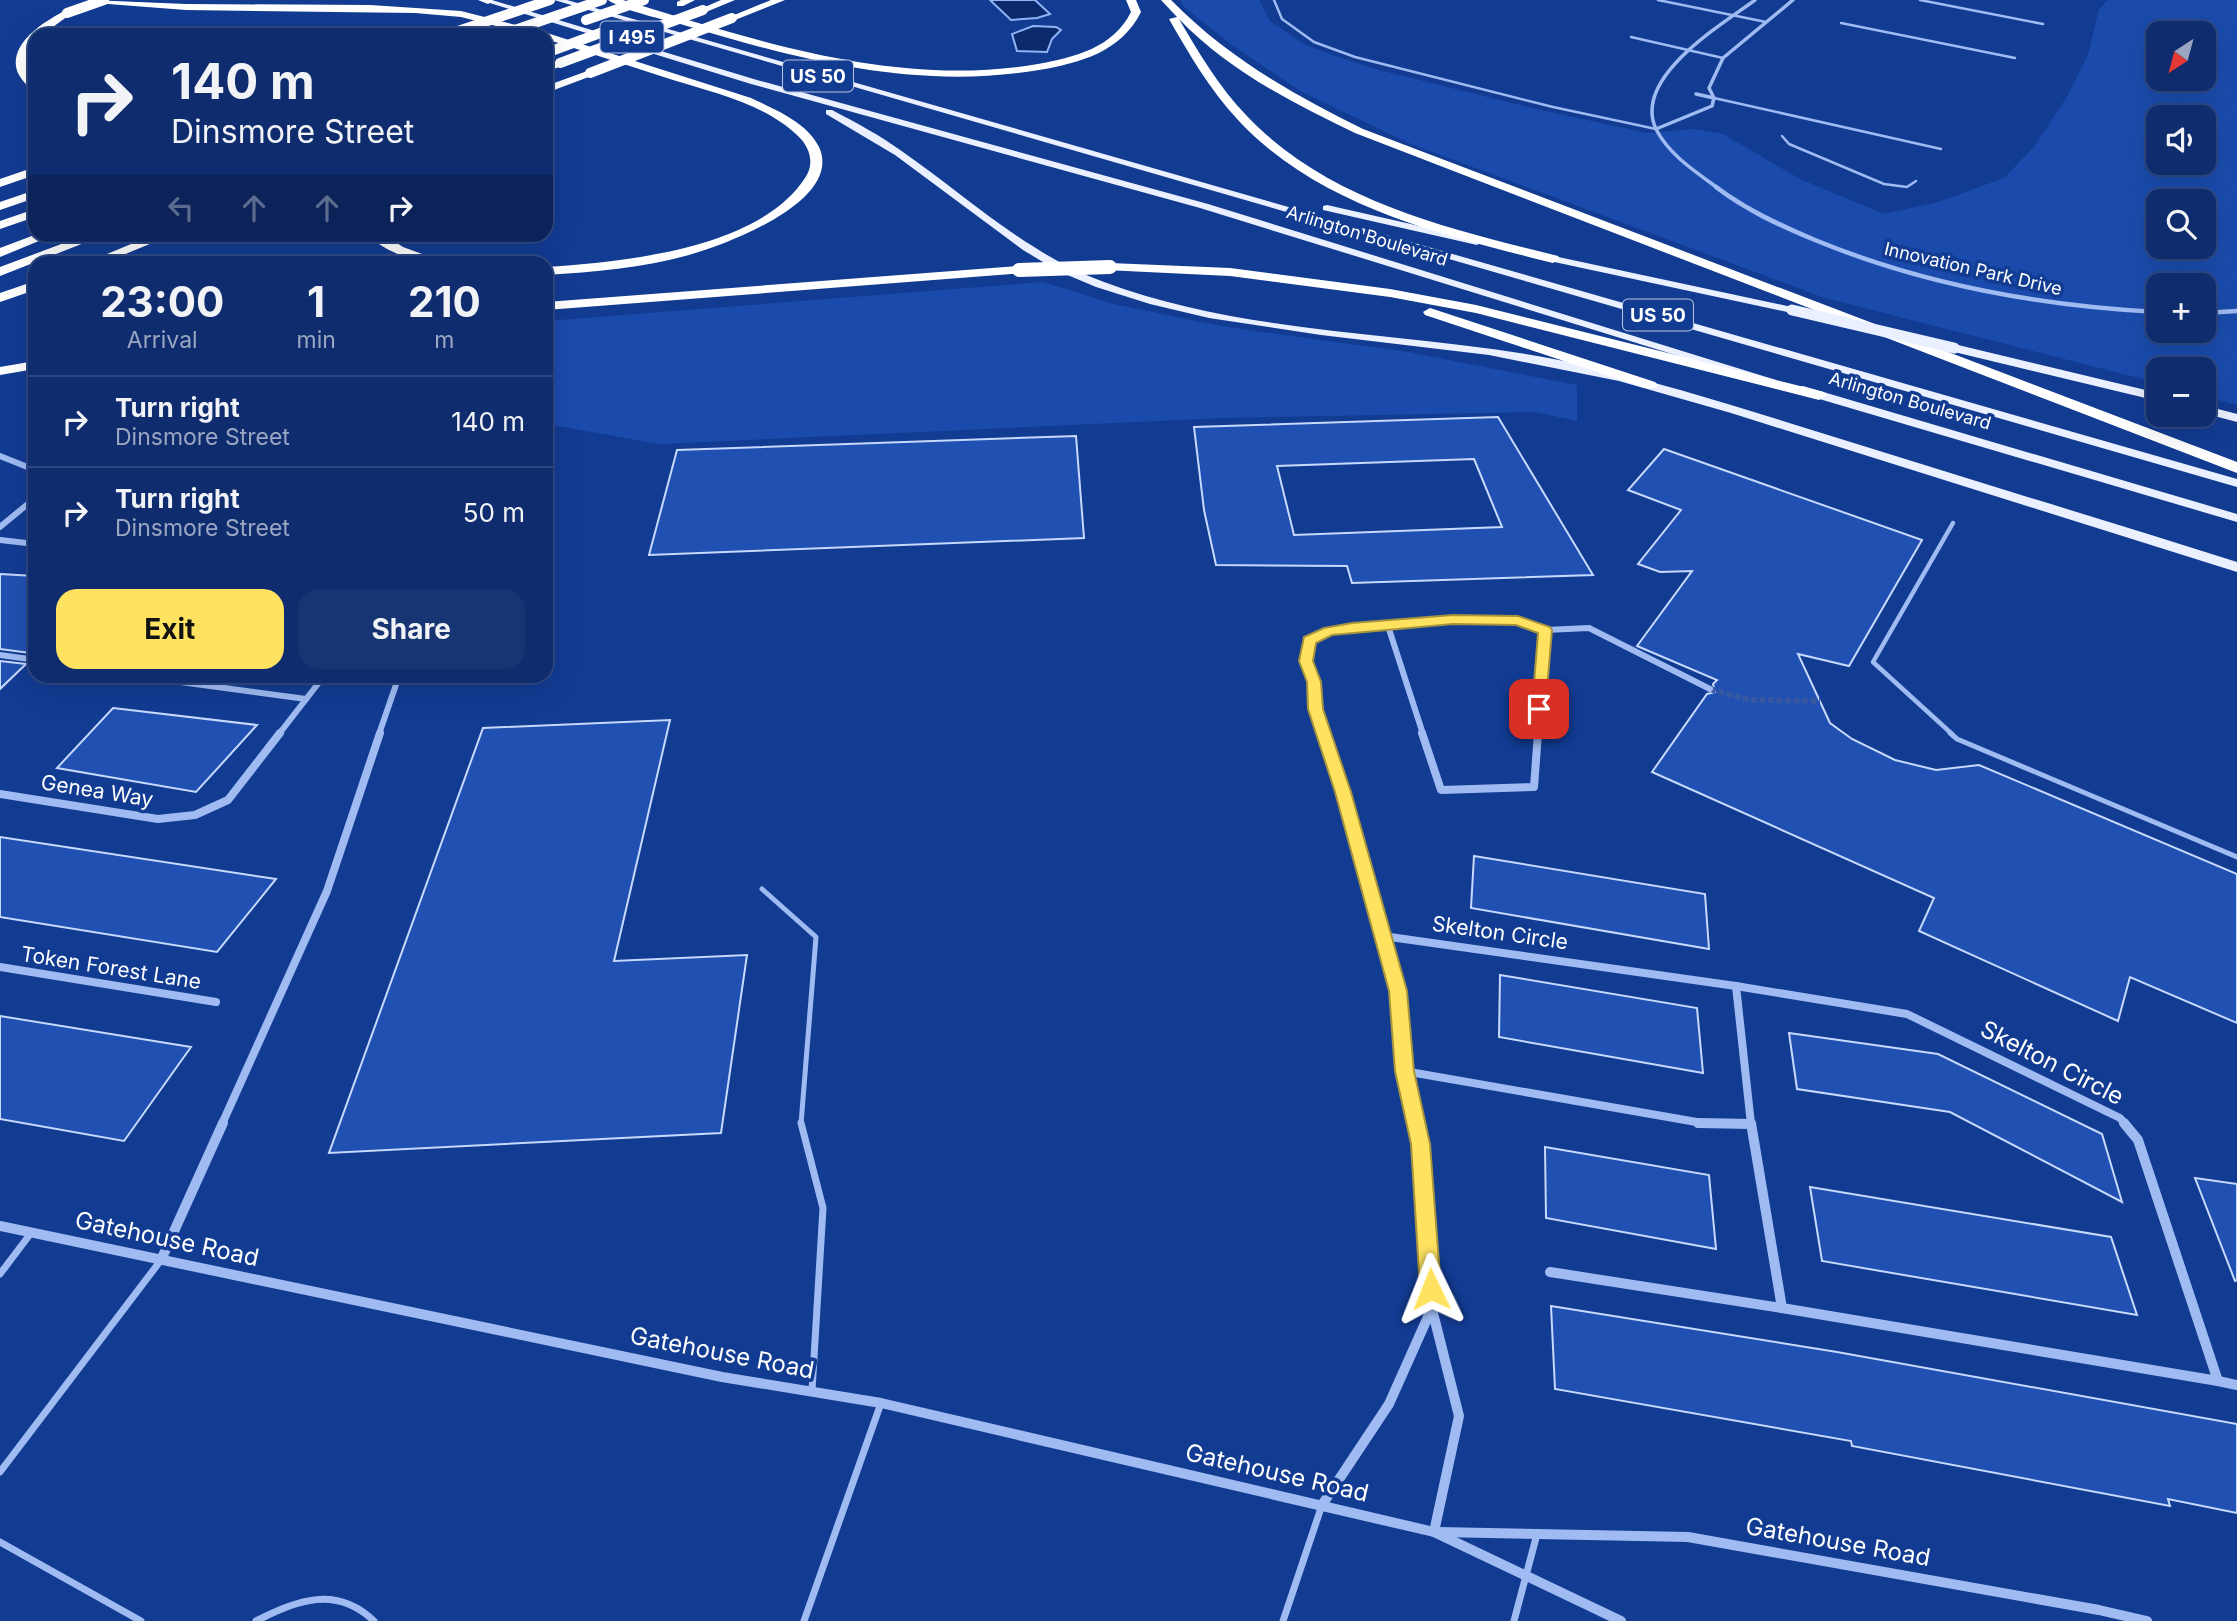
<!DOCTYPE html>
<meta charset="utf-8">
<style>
body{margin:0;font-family:Inter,sans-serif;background:#173473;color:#f1f3f6;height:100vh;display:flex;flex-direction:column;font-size:26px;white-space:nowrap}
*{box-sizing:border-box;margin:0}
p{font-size:23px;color:#9ba7c2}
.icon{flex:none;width:38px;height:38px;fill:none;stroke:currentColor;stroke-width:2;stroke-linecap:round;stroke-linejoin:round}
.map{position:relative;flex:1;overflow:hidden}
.side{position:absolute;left:28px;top:256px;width:525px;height:427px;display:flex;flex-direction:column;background:#0e2c6e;border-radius:21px;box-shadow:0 7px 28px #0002,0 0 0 2px #2e4881}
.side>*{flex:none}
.top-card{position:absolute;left:28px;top:28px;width:525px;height:214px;border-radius:21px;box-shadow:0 7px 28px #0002,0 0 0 2px #2e4881;background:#0e2c6e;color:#f1f3f6;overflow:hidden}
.needle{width:46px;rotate:216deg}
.tools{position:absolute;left:2146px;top:21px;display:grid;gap:14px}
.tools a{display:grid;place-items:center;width:70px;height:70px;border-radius:14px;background:#0e2c6e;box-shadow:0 7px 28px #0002,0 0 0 2px #2e4881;font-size:35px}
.pin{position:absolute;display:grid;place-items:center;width:60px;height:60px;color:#fff;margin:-30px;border-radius:14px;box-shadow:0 4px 10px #0006}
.me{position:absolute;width:77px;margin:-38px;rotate:358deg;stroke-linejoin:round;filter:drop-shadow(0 0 5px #0008)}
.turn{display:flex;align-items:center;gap:24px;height:147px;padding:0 28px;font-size:32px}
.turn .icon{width:91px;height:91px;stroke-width:2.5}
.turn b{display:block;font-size:49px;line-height:60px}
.lanes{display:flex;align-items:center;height:66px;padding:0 28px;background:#0003;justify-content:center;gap:35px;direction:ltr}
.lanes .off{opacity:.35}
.eta{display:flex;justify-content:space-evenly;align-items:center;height:119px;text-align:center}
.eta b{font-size:42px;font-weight:700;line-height:49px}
.primary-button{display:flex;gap:14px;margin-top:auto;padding:14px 28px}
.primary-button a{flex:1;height:80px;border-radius:21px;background:#ffe360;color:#111;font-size:28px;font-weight:700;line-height:80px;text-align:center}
.primary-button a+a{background:#173473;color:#f1f3f6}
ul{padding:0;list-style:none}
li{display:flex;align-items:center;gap:21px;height:91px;padding:0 28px;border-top:2px solid #2e4881}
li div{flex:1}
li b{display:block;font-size:26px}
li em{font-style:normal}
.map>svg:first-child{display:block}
</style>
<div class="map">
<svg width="2237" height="1621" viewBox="0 0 2237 1621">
<rect width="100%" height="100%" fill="#123b92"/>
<!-- green -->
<g fill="#1a4bac" fill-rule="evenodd">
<path d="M1180 0H1259L1270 21 1304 44 1332 55 1375 69 1532 108 1647 133 1695 129 1723 134 1800 179 1884 214 1938 202 2004 178 2034 147 2068 95 2088 55 2099 9 2108 0H2237V405L2203 396V369H2158V383L1825 298 1411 144 1300 91 1232 45 1184 7ZM2158 33H2203V79H2158ZM2158 117H2203V163H2158ZM2158 201H2203V247H2158ZM2158 285H2203V331H2158Z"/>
<path d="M1043 282 1114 304 1220 326 1408 352 1577 385V421L1535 412 1223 418 660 444 546 424V321Z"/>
</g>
<!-- water -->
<g fill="#0b2a6e" stroke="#91b4f5" stroke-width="2">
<path d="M990 0H1035L1050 14 1037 18 1011 20Z"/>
<path d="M1033 26 1056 27 1061 30 1052 39 1047 52 1017 51 1012 34Z"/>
</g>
<!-- building -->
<g fill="#2050b1" stroke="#c7d9fd" stroke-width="2" fill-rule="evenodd">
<path d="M1498 417 1593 575 1352 583 1347 566 1216 565 1204 510 1194 427ZM1474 459 1502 527 1294 535 1277 466Z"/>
<path d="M1076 436 1084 538 649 555 677 450Z"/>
<path d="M1664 449 1922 540 1849 666 1798 654 1830 723 1852 739 1895 760 1936 770 1979 765 2237 874V1023L2130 977 2118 1021 1919 931 1934 898 1652 772 1707 694 1715 692 1713 684 1717 680 1637 646 1692 571 1660 572 1638 564 1681 510 1628 490Z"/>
<path d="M0 574 35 576 34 657 30 653 0 649Z"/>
<path d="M0 661 26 664 0 689Z"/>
<path d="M113 708 257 725 196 792 57 768Z"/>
<path d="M670 720 614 961 747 955 721 1133 329 1153 483 728Z"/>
<path d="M0 837 276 879 217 952 0 917Z"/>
<path d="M1474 856 1705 894 1709 949 1471 908Z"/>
<path d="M1500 975 1697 1008 1703 1073 1499 1037Z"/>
<path d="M0 1016 191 1047 124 1141 0 1119Z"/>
<path d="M1789 1033 1938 1054 2102 1134 2122 1202 1950 1112 1797 1089Z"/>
<path d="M1545 1147 1709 1175 1716 1249 1546 1218Z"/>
<path d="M2195 1178 2237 1184V1280L2235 1281Z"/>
<path d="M1810 1187 2111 1237 2137 1315 1822 1261Z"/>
<path d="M1551 1306 1837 1352 2237 1424V1513L2168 1499 2170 1506 1852 1446 1851 1441 1555 1389Z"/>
</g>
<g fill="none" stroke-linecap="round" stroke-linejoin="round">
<!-- street-tunnel -->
<path stroke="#3658a2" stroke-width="6" stroke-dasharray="6 2.5" stroke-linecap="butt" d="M1710 689 1749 700 1820 701"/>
<!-- lane-far3 -->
<g stroke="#9fbbf2" stroke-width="2.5">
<path d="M1274 0 1282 19 1314 42 1355 57 1553 107 1656 129"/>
<path d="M1658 0 1766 22"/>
<path d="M1920 0 2043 24"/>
<path d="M1841 23 2015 58"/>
<path d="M1631 37 1723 58"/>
<path d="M1714 98 1941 149"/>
<path d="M1782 136 1789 144 1884 184 1907 187 1916 181"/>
</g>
<!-- lane-far2 -->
<path stroke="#9fbbf2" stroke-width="4.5" d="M1952 734 1873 662 1953 523"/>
<!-- lane-far1 -->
<g stroke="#9fbbf2" stroke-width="5">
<path d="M1950 733 1957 739 2237 857"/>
<path d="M762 889 816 937 801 1124"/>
</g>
<!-- lane -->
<g stroke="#9fbbf2" stroke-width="7">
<path d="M801 1123 823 1208 812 1391"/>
<path d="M0 1274 31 1233"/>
<path d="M0 1472 161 1260"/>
<path d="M0 1542 141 1621"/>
<path d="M256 1621C298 1600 336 1585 374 1621"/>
<path d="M804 1621 881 1403"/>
<path d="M1283 1621 1322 1505"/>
<path d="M1514 1621 1537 1534"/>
</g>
<!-- street-far4 -->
<g stroke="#9fbbf2" stroke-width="3.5">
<path d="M1696 94 1714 98"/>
<path d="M1656 129 1712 106 1714 98 1709 88 1723 58 1793 0"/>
<path d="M1719 189C1696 172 1669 155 1656 129 1632 78 1721 25 1755 0"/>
</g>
<!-- street-far3 -->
<g stroke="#9fbbf2" stroke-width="4.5">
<path d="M1716 187C1746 210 1781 226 1815 240 1924 285 2041 306 2158 312"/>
<path d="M2203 313 2237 311"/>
</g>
<!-- street-far2 -->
<g stroke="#9fbbf2" stroke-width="6">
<path d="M0 456 35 470"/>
<path d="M0 527 35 498"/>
<path d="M0 540 35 544"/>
<path d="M1388 626 1423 734"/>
<path d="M1545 630 1589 628 1710 689"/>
<path d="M0 655 29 659"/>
<path d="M136 676 306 699"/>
<path d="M279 734 324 676"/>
<path d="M379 734 399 676"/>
<path d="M1324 734 1315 709 1314 683 1306 661 1309 640 1329 631 1453 619 1518 620 1545 630 1538 734"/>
</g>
<!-- street-far1 -->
<g stroke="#9fbbf2" stroke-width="8">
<path d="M1324 733 1398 991 1404 1071 1416 1124"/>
<path d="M1422 733 1441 790 1534 787 1538 733"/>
<path d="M0 794 158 819 195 815 228 800 280 733"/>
<path d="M1383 936 1736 986"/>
<path d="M0 967 216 1002"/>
<path d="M1736 986 1907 1014 2120 1118 2125 1124"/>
<path d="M1736 986 1751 1124"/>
<path d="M1404 1071 1708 1124"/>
<path d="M222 1124 327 891 380 733"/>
<path d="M1734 1124H1751"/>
</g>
<!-- street -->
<g stroke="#9fbbf2" stroke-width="10">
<path d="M1416 1123 1421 1144 1432 1309 1459 1416 1434 1532"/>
<path d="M1698 1123 1751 1124"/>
<path d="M1751 1123 1782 1308 2218 1381 2138 1140 2124 1123"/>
<path d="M0 1226 722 1377 881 1403 1434 1532 1621 1621"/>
<path d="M161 1260 223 1123"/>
<path d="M1550 1272 1782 1308"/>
<path d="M2218 1381 2237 1385"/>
<path d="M1322 1505 1389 1404 1431 1310"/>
<path d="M1438 1532 1688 1537 2099 1610 2147 1621"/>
</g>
<!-- primary -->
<g fill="#eaf0ff" fill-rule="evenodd">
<path d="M480 0H492L757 80 1208 204 1776 380 1774 383H1766L1200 208 751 84Z"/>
<path d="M554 0H567L2237 479V487Z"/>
<path d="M826 110H832C857 123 881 136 903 152 969 198 1027 254 1104 282 1256 339 1426 330 1583 365 1676 386 1766 416 1857 444 1984 484 2111 522 2237 562V572L1731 413 1619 381 1489 355 1321 335 1209 318 1150 304 1096 287 1058 271 1023 250 895 155 826 114Z"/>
<path d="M1327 205 1477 239 1482 242 1477 245 1323 210V206Z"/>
<path d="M1535 252 1792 307 1798 310 1792 313 1531 257V253Z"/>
<path d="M1954 344 2158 393V401L1950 351 1948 348Z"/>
<path d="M1803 386 2237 514V522L1799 393V387Z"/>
<path d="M2203 405 2237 414V422L2203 413Z"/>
</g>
<!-- highway -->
<g fill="#fff" fill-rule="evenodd">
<path d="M90 0 186 4 370 5 461 11 547 33 751 98C774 109 807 122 819 147 844 201 725 245 689 255 642 268 594 272 546 275V267C623 262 759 249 805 178 815 164 810 147 798 136 765 104 715 93 673 80 631 66 588 53 546 39V35H532L461 17 415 13 186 10 95 3Z"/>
<path d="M478 0H492L493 1 488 4Z"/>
<path d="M608 0H623C758 41 895 88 1038 64 1075 57 1113 48 1131 12L1126 0H1136L1141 12C1121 52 1080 63 1039 70 921 90 807 62 694 28 672 21 625 12 608 0Z"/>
<path d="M681 0H695L683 6H677V2Z"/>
<path d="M721 0H735L706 12 698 10Z"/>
<path d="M771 0H785L735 20 727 18Z"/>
<path d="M1161 0H1171C1227 57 1292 94 1363 129L2237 462V473L1355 133C1292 103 1228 70 1179 19 1199 53 1219 87 1246 115 1327 201 1447 228 1558 256L1560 259 1553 263C1442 235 1319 207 1238 120 1210 90 1189 54 1169 19L1177 17Z"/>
<path d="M64 11 72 13 42 35H35L26 66 35 81V91C29 88 23 82 19 75 5 46 42 23 64 11Z"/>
<path d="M458 28 463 31 462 33 440 35Z"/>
<path d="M560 60 564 61V65L546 72V65Z"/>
<path d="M590 70 595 73 594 75 546 93V86Z"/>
<path d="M35 167V175L0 187V179Z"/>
<path d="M35 190V198L0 210V202Z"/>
<path d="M35 209V217L0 229V221Z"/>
<path d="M37 234H56L0 257V248Z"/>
<path d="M88 234H107L0 276V267Z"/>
<path d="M155 234H174L106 262H88Z"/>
<path d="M367 234H383L403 247 444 262C417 264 386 253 367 234Z"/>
<path d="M1110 263 1230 268 1390 289 1476 305 1824 392 1827 395 1819 400 1476 313 1390 297 1230 276 1105 270 1103 267Z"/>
<path d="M1019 266 1026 270 1024 273 546 310V302Z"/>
<path d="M35 281V290L0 302V293Z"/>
<path d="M1430 308 1655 382 1658 385 1655 388H1645L1425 315 1423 312Z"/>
<path d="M35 361V369L0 375V367Z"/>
</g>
<!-- primary-bridge -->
<path stroke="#eaf0ff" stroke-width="11" d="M1792 310 1954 348"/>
<!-- highway-bridge-far1 -->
<g stroke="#fff" stroke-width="10">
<path d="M67 13 104 0"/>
<path d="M586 20 644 0"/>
<path d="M458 31 550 0"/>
<path d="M500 35 602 0"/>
<path d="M546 53 603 32"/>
<path d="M560 63 703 10"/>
<path d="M590 73 732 18"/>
</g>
<!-- highway-bridge -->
<path stroke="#fff" stroke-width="14" d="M1019 270 1110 267"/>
</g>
<!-- route -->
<path fill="#ffe360" stroke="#a6943e" stroke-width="2" d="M1453 615 1518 616 1550 627 1552 630 1545 713 1539 714 1532 709 1538 633 1516 625 1453 624 1332 635 1316 643 1313 661 1321 682 1323 709 1351 792 1407 991 1414 1071 1430 1144 1441 1289 1438 1297 1431 1300 1424 1297 1420 1289 1411 1144 1395 1071 1389 991 1335 792 1308 709 1307 682 1299 661 1304 637 1324 628 1352 623Z"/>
<g text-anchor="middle" stroke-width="7" stroke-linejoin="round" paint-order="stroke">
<!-- far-street labels -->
<g font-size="18" fill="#fff" stroke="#123b92">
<text transform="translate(1367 236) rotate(17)" y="6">Arlington Boulevard</text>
<text transform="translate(1973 269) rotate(13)" y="6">Innovation Park Drive</text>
<text transform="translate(1910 401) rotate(16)" y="6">Arlington Boulevard</text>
</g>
<!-- shield labels -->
<g fill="#123b92" stroke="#b8c4de" stroke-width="2">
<rect x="600.5" y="21.5" width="63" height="31" rx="5"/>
<rect x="783" y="60.5" width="70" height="31" rx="5"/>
<rect x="1623" y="299.5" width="70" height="31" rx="5"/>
</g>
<g font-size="19" font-weight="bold" fill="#fff">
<text x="632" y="44">I 495</text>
<text x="818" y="83">US 50</text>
<text x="1658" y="322">US 50</text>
</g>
<!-- street labels -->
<g font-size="21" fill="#fff" stroke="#123b92">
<text transform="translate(97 791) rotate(9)" y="7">Genea Way</text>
<text transform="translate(1500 933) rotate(8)" y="7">Skelton Circle</text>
<text transform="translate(111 968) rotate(9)" y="7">Token Forest Lane</text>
</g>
<!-- near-street labels -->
<g font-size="24" fill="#fff" stroke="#123b92">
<text transform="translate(2052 1063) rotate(27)" y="8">Skelton Circle</text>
<text transform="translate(167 1239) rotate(12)" y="8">Gatehouse Road</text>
<text transform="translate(722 1353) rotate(11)" y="8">Gatehouse Road</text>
<text transform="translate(1277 1473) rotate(13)" y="8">Gatehouse Road</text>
<text transform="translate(1838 1542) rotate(10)" y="8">Gatehouse Road</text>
</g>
</g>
</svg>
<div class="tools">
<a><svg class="needle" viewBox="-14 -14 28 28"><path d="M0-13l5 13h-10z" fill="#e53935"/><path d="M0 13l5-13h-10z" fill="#9ba7c2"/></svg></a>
<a><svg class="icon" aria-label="sound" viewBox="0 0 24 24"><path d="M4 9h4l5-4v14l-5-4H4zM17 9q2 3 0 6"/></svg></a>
<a><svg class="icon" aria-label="search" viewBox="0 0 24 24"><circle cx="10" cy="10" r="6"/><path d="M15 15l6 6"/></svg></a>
<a>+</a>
<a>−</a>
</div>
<div class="pin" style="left:1539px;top:709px;background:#d93025"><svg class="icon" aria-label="arrive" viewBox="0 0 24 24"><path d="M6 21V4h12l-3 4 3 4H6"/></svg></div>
<svg class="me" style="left:1431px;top:1289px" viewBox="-20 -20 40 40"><path d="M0-17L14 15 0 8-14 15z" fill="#ffe360" stroke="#fff" stroke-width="4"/></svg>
<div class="top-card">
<div class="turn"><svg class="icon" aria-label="right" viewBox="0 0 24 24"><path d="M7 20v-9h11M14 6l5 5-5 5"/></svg><div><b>140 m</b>Dinsmore Street</div></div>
<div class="lanes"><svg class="icon off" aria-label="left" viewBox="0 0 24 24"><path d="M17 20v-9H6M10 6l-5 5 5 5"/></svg><svg class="icon off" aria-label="ahead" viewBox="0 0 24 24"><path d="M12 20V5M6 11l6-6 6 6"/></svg><svg class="icon off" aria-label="ahead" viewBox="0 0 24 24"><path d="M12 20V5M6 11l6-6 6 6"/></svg><svg class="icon" aria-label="right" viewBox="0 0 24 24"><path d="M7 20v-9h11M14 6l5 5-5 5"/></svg></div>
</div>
<section class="side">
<div class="eta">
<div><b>23:00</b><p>Arrival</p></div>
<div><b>1</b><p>min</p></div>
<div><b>210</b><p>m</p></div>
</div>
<ul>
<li><svg class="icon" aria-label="right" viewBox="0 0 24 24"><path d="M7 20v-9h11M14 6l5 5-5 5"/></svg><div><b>Turn right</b><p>Dinsmore Street</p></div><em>140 m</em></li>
<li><svg class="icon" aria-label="right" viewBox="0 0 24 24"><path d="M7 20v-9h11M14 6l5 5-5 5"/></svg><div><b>Turn right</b><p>Dinsmore Street</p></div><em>50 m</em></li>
</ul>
<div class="primary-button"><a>Exit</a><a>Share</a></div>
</section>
</div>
